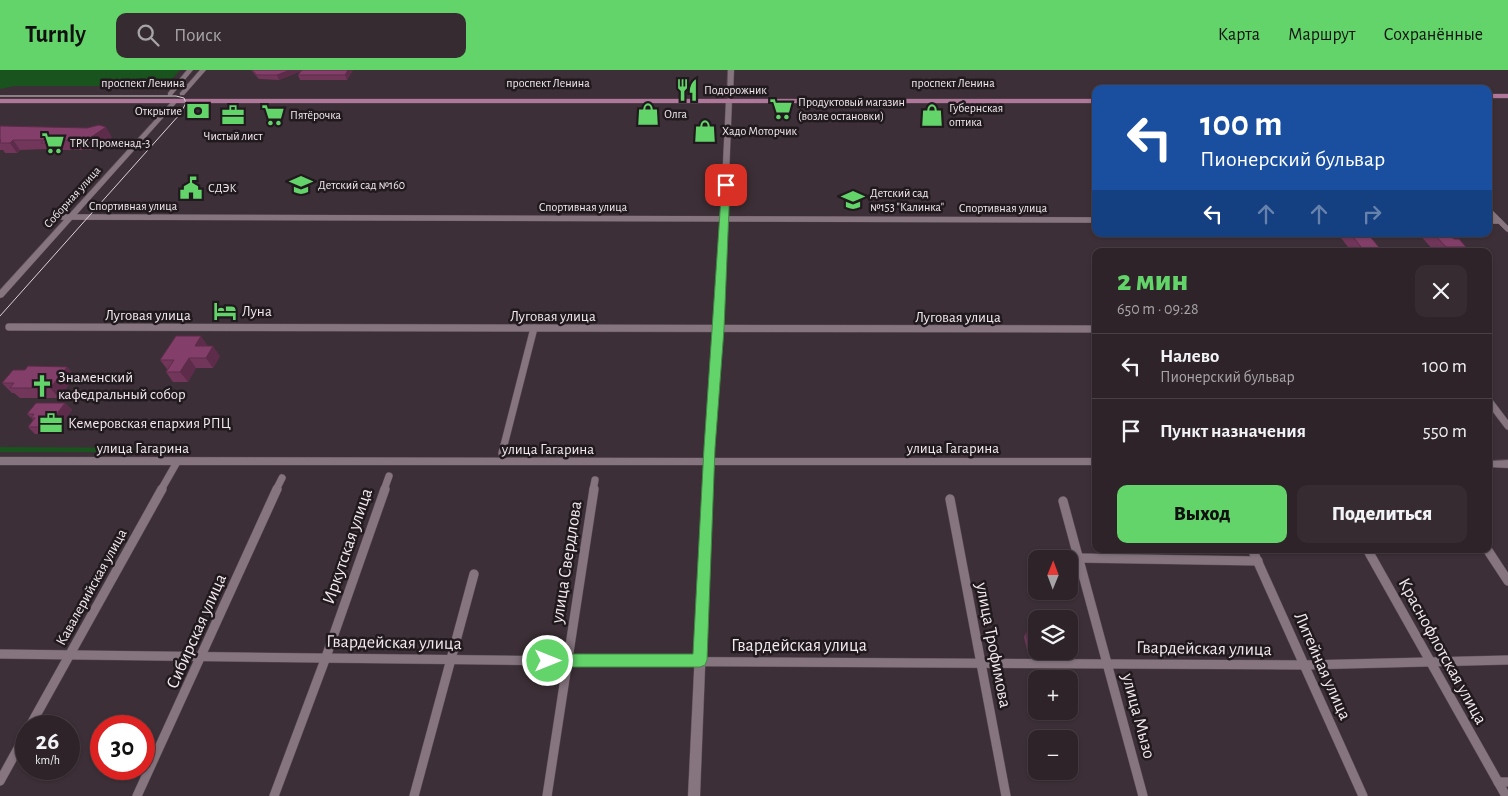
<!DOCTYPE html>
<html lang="ru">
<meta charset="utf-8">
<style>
body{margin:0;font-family:"Alegreya Sans",sans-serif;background:#362b31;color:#f1f3f6;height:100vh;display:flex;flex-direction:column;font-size:19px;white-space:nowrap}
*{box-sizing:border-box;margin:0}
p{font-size:16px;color:#a7a4a8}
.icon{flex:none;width:28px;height:28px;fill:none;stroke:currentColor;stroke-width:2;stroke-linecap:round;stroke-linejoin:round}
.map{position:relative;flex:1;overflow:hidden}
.side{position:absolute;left:1092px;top:178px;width:400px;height:305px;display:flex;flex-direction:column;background:#2e2329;border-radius:10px;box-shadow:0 1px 4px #0004,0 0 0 1px #494046}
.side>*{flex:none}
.hud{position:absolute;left:1092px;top:15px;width:400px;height:152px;border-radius:10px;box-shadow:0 1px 4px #0004,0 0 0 1px #494046;background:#1a4fa0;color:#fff;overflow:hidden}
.needle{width:32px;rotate:1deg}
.fabs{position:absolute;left:1028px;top:480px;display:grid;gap:10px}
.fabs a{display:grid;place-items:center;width:50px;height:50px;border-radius:10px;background:#2e2329;box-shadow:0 1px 4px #0004,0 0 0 1px #494046;font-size:25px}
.speed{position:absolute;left:15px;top:645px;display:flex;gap:10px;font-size:25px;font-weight:700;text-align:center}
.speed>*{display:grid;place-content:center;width:65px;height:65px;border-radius:50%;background:#2e2329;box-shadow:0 1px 4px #0004,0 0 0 1px #494046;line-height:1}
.speed small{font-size:12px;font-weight:400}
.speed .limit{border:8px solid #d22;background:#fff;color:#111}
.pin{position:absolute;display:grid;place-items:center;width:42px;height:42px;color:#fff;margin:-21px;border-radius:10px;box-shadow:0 2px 8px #0006}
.me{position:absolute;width:55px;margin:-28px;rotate:90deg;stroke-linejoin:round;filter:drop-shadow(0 0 4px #0008)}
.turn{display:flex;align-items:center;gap:18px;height:105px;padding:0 25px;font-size:22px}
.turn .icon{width:65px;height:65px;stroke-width:2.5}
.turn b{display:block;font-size:35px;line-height:42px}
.lanes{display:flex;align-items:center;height:48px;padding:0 25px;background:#0003;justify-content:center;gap:25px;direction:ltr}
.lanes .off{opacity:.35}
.round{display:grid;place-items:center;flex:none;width:52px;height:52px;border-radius:10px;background:#362b31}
.overview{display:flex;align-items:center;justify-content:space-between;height:85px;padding:0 25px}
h1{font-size:30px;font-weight:800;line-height:38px;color:#62d469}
.action{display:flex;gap:10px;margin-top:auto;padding:10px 25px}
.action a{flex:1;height:58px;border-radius:10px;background:#62d469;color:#111;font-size:20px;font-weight:800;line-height:58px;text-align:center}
.action a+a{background:#362b31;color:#f1f3f6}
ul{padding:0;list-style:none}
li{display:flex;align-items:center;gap:15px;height:65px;padding:0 25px;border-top:1px solid #494046}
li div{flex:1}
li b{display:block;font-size:19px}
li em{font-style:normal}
header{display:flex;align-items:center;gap:30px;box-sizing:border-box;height:70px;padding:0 25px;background:#62d469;color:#111}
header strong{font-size:24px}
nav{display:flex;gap:28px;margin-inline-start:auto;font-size:18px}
.search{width:350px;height:45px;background:#362b31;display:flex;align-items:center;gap:12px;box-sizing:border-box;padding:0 18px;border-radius:10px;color:#a7a4a8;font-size:19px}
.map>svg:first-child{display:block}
</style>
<header>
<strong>Turnly</strong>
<div class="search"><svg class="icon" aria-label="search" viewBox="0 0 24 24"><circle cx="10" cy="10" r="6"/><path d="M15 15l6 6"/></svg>Поиск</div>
<nav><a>Карта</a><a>Маршрут</a><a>Сохранённые</a></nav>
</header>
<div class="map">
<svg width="1508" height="726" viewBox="0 0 1508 726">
<rect width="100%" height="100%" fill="#3d2f37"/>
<!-- green -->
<g fill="#19531e">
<path d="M0 0H180L166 16H15L0 19Z"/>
<path d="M0 377 171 378 168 382H0Z"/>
</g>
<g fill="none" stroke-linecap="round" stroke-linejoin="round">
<defs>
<g id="minor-far2">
<path d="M62 147 1096 150"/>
<path d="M1489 151H1499"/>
</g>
<g id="minor-far1">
<path d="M9 257 1096 259"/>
<path d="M1489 331 1508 356"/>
<path d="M502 383 534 258"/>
<path d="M161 420 177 392"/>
<path d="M276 420 282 408"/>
<path d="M384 420 389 406"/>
<path d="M593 420 595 410"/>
</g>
<g id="minor">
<path d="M950 429 1006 726"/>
<path d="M1063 431 1143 726"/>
<path d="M1252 479 1363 726"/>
<path d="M1367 479 1506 726"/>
<path d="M1487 479 1508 511"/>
<path d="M1078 488 1258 491"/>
<path d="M0 584 567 591 1305 595 1508 590"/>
<path d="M30 656 162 419"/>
<path d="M0 711 26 664"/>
<path d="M1498 712H1508"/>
<path d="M137 726 277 419"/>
<path d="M274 726 326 587 385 419"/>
<path d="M414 726 474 504"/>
<path d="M547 726 594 419"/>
</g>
<g id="tertiary">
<path d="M728 0H734L733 24 730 26 727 24Z"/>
<path d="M729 28 732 30 723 259 713 388H1096V395H713L700 726H688L704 395H0V387L704 388 715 259 726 30Z"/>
<path d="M1489 138 1491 139 1508 156V162L1506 161 1489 144Z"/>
<path d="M1508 390V398L1489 397V391Z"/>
</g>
<g id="secondary">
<path d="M187 0H193L172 25H168V23Z"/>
<path d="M200 0H206L184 25H180V23Z"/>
<path d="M174 29 179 30 3 227 0 228V220Z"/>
</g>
<g id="primary">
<rect x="1489" y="24" width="19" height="4"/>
<rect x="0" y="29" width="1096" height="4"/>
</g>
</defs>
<!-- minor-far2 casing -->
<use href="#minor-far2" stroke="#5a4d54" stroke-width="6"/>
<!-- minor-far1 casing -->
<use href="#minor-far1" stroke="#5a4d54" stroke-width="8"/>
<!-- minor casing -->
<use href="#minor" stroke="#5a4d54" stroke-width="10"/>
<!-- tertiary casing -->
<use href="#tertiary" stroke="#5a4d54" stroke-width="1"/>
<!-- secondary casing -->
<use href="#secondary" stroke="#5a4d54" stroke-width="1"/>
<!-- primary casing -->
<use href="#primary" stroke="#5a4d54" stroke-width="1"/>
<!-- minor-far2 -->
<use href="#minor-far2" stroke="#86757f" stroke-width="5.5"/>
<!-- minor-far1 -->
<use href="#minor-far1" stroke="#86757f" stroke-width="7"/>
<!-- minor -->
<use href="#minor" stroke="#86757f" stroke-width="9"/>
<!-- tertiary -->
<use href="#tertiary" fill="#86757f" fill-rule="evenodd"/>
<!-- secondary -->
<use href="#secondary" fill="#86757f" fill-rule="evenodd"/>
<!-- primary -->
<use href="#primary" fill="#b1779a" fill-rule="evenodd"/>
<!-- tram -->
<path stroke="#dcd2d8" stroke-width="1" d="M0 26H176L184 28 186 33 180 44 0 246"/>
</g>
<!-- wall -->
<g fill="#71365a">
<path d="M251 0H353L347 10H300L298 5 301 1 279 10 259 9Z"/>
<path d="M0 56 112 67 93 80H61L58 82H48L46 79 20 80 17 83H5L3 80H0Z"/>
<path d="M1338 164H1368L1382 181H1351Z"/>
<path d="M1419 164H1448L1466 177 1463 181H1434Z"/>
<path d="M220 286 213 298H196L188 312H173L166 302 167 299 160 290Z"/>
<path d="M67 297 75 306 59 328H20L14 323H12L2 313 25 300Z"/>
<path d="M65 333 72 340 54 364H35L28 357 33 350 27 344Z"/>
<path d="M1026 563H1036V580H1027L1024 567Z"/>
</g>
<!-- shaded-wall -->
<g fill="#5c2c4a">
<path d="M290 0H304L279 10 277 5Z"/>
<path d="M348 0H353L347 10 345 5Z"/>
<path d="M106 57 112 67 93 80 87 70Z"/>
<path d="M13 70 20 80 17 83 10 73Z"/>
<path d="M54 70 61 80 58 82 52 73Z"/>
<path d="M201 266 208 276H195Z"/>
<path d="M213 276 220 286 213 298 206 288Z"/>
<path d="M189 288 196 298 188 312 180 302Z"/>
<path d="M67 297 75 306 59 328 50 318Z"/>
<path d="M65 333 72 340 54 364 47 357Z"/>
</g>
<!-- building -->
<g fill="#833f69" stroke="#5c2c4a">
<path d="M252 0H290L277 5H257Z"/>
<path d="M302 0H348L345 5H298Z"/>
<path d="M99 55 106 57 87 70H54L52 73H41L44 70H13L10 73H0V72L1 70H0V56L87 58Z"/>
<path d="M1351 164H1368L1382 181H1364Z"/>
<path d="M1434 164H1448L1454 169H1459L1466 177H1446Z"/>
<path d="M176 266H201L195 276H213L206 288H189L180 302H166L174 290H160Z"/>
<path d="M28 296 67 297 50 318H10L14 313H2L13 300H25Z"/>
<path d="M36 333H65L47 357H28L35 348H31L34 344H27Z"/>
<path d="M1026 563H1036V576H1029Z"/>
</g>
<!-- route -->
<path fill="#62d469" stroke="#408a44" d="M722 113 730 115 724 259 715 378 707 590 705 595 700 597H548L543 595 540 591 543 586 548 584H693L704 378Z"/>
<!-- icons -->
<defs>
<symbol id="restaurant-bare" viewBox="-9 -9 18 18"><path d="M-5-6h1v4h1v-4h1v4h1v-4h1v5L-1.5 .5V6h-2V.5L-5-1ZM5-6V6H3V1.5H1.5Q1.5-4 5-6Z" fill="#62d469" stroke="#20191d" stroke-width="2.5" paint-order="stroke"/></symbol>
<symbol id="supermarket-bare" viewBox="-9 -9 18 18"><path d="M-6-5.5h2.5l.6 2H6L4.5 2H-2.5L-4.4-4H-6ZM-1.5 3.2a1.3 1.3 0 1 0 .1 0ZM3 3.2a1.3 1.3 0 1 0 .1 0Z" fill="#62d469" stroke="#20191d" stroke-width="2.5" paint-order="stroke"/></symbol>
<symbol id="bank-bare" viewBox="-9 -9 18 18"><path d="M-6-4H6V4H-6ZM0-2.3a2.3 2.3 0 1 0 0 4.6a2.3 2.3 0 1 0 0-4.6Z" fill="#62d469" stroke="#20191d" stroke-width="2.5" paint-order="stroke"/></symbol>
<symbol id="shop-bare" viewBox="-9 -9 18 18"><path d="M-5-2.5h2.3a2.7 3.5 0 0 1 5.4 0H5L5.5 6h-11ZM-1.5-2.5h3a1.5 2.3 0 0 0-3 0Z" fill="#62d469" stroke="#20191d" stroke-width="2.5" paint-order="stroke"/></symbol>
<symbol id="office-bare" viewBox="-9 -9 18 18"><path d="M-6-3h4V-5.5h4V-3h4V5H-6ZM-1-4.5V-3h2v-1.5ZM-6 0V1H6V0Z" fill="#62d469" stroke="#20191d" stroke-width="2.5" paint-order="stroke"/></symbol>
<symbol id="school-bare" viewBox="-9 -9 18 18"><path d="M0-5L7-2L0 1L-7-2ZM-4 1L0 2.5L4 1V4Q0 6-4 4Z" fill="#62d469" stroke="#20191d" stroke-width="2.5" paint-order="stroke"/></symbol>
<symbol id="civic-bare" viewBox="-9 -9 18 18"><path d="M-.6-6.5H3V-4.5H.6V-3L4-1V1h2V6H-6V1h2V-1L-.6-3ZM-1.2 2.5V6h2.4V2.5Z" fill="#62d469" stroke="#20191d" stroke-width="2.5" paint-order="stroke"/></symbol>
<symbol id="hotel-bare" viewBox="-9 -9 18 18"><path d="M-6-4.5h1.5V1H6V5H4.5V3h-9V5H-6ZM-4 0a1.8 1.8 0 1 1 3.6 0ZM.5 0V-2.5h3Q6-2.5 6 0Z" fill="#62d469" stroke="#20191d" stroke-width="2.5" paint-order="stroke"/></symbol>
<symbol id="church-bare" viewBox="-9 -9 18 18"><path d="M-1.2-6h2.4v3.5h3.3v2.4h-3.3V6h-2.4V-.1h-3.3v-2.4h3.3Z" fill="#62d469" stroke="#20191d" stroke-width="2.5" paint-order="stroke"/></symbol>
</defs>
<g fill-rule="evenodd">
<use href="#restaurant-bare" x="671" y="4" width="32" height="32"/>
<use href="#supermarket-bare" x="765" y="23" width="32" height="32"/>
<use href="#bank-bare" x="182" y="25" width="32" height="32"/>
<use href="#shop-bare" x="632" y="28" width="32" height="32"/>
<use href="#office-bare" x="217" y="29" width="32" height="32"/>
<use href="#supermarket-bare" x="257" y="29" width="32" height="32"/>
<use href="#shop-bare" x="916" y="29" width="32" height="32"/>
<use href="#shop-bare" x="689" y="45" width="32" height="32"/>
<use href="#supermarket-bare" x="37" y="57" width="32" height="32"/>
<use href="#school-bare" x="285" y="99" width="32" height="32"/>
<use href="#civic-bare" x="175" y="102" width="32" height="32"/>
<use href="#school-bare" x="837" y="114" width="32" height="32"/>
<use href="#hotel-bare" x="209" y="225" width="32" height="32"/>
<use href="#church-bare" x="26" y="300" width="32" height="32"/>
<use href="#office-bare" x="35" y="337" width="32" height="32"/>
</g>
<g text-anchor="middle" stroke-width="5" stroke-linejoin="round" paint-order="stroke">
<!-- far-street labels -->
<g font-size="12" fill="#f2e8ee" stroke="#20191d">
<text x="143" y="17">проспект Ленина</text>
<text x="548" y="17">проспект Ленина</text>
<text x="953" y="17">проспект Ленина</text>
<text transform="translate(72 127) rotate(-48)" y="4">Соборная улица</text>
<text x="133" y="140">Спортивная улица</text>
<text x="583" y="141">Спортивная улица</text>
<text x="1003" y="142">Спортивная улица</text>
</g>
<!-- far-poi labels -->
<g font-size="12" fill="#f2e8ee" stroke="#20191d" text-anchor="start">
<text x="704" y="24">Подорожник</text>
<text x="798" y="36">Продуктовый магазин<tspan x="798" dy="14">(возле остановки)</tspan></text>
<text x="949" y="42">Губернская<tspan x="949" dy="14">оптика</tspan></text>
<text x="182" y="45" text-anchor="end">Открытие</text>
<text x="664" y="48">Олга</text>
<text x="290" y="49">Пятёрочка</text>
<text x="722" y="65">Хадо Моторчик</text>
<text x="233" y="70" text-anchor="middle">Чистый лист</text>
<text x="70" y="77">ТРК Променад-3</text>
<text x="318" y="119">Детский сад №160</text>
<text x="208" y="122">СДЭК</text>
<text x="870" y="127">Детский сад<tspan x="870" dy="14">№153 "Калинка"</tspan></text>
</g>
<!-- poi labels -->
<g font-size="15" fill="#f2e8ee" stroke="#20191d" text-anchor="start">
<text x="242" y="246">Луна</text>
<text x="58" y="312">Знаменский<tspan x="58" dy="17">кафедральный собор</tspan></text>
<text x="68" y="358">Кемеровская епархия РПЦ</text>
</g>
<!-- street labels -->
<g font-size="15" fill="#f2e8ee" stroke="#20191d">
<text x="148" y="250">Луговая улица</text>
<text x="553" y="251">Луговая улица</text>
<text x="958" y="252">Луговая улица</text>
<text x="143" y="383">улица Гагарина</text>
<text x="953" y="383">улица Гагарина</text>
<text x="548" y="384">улица Гагарина</text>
<text transform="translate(91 517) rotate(-61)" y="5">Кавалерийская улица</text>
</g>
<!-- near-street labels -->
<g font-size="18" fill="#f2e8ee" stroke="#20191d">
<text transform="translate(347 476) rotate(-71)" y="6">Иркутская улица</text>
<text transform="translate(566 492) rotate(-81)" y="6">улица Свердлова</text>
<text transform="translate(196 561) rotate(-66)" y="6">Сибирская улица</text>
<text transform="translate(394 572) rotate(1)" y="6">Гвардейская улица</text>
<text x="799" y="581">Гвардейская улица</text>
<text transform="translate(994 575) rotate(79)" y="6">улица Трофимова</text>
<text transform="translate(1204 578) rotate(1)" y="6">Гвардейская улица</text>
<text transform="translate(1443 581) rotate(61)" y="6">Краснофлотская улица</text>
<text transform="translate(1323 596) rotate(66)" y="6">Литейная улица</text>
<text transform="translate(1139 646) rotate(75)" y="6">улица Мызо</text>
</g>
</g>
</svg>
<div class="fabs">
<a><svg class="needle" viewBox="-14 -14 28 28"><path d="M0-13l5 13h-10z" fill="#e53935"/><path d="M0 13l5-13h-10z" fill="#a7a4a8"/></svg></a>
<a><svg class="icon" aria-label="layers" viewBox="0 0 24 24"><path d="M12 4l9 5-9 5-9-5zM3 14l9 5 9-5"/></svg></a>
<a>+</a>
<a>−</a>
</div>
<div class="speed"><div>26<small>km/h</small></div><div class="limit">30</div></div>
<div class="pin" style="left:726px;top:115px;background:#d93025"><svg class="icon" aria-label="arrive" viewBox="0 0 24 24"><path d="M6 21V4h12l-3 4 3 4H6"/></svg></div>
<svg class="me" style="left:548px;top:591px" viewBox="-20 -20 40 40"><circle r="17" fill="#62d469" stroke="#fff" stroke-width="3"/><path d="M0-11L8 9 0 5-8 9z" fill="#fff"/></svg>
<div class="hud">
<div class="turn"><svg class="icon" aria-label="left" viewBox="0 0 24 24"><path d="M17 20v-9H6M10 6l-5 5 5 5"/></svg><div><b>100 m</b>Пионерский бульвар</div></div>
<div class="lanes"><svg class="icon" aria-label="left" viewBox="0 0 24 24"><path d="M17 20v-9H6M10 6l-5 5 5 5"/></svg><svg class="icon off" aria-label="ahead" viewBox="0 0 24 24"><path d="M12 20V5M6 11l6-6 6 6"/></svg><svg class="icon off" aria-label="ahead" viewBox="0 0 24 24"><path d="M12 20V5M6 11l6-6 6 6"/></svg><svg class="icon off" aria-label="right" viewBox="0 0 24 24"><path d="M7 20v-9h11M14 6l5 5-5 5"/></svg></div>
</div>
<section class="side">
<div class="overview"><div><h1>2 мин</h1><p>650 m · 09:28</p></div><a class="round"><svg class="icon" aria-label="close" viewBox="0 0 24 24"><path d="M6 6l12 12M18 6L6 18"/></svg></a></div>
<ul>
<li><svg class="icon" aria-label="left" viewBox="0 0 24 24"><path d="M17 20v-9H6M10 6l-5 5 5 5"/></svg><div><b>Налево</b><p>Пионерский бульвар</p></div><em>100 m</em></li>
<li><svg class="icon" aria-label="arrive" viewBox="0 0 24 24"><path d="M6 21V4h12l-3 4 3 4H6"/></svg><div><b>Пункт назначения</b></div><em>550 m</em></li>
</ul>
<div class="action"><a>Выход</a><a>Поделиться</a></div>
</section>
</div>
